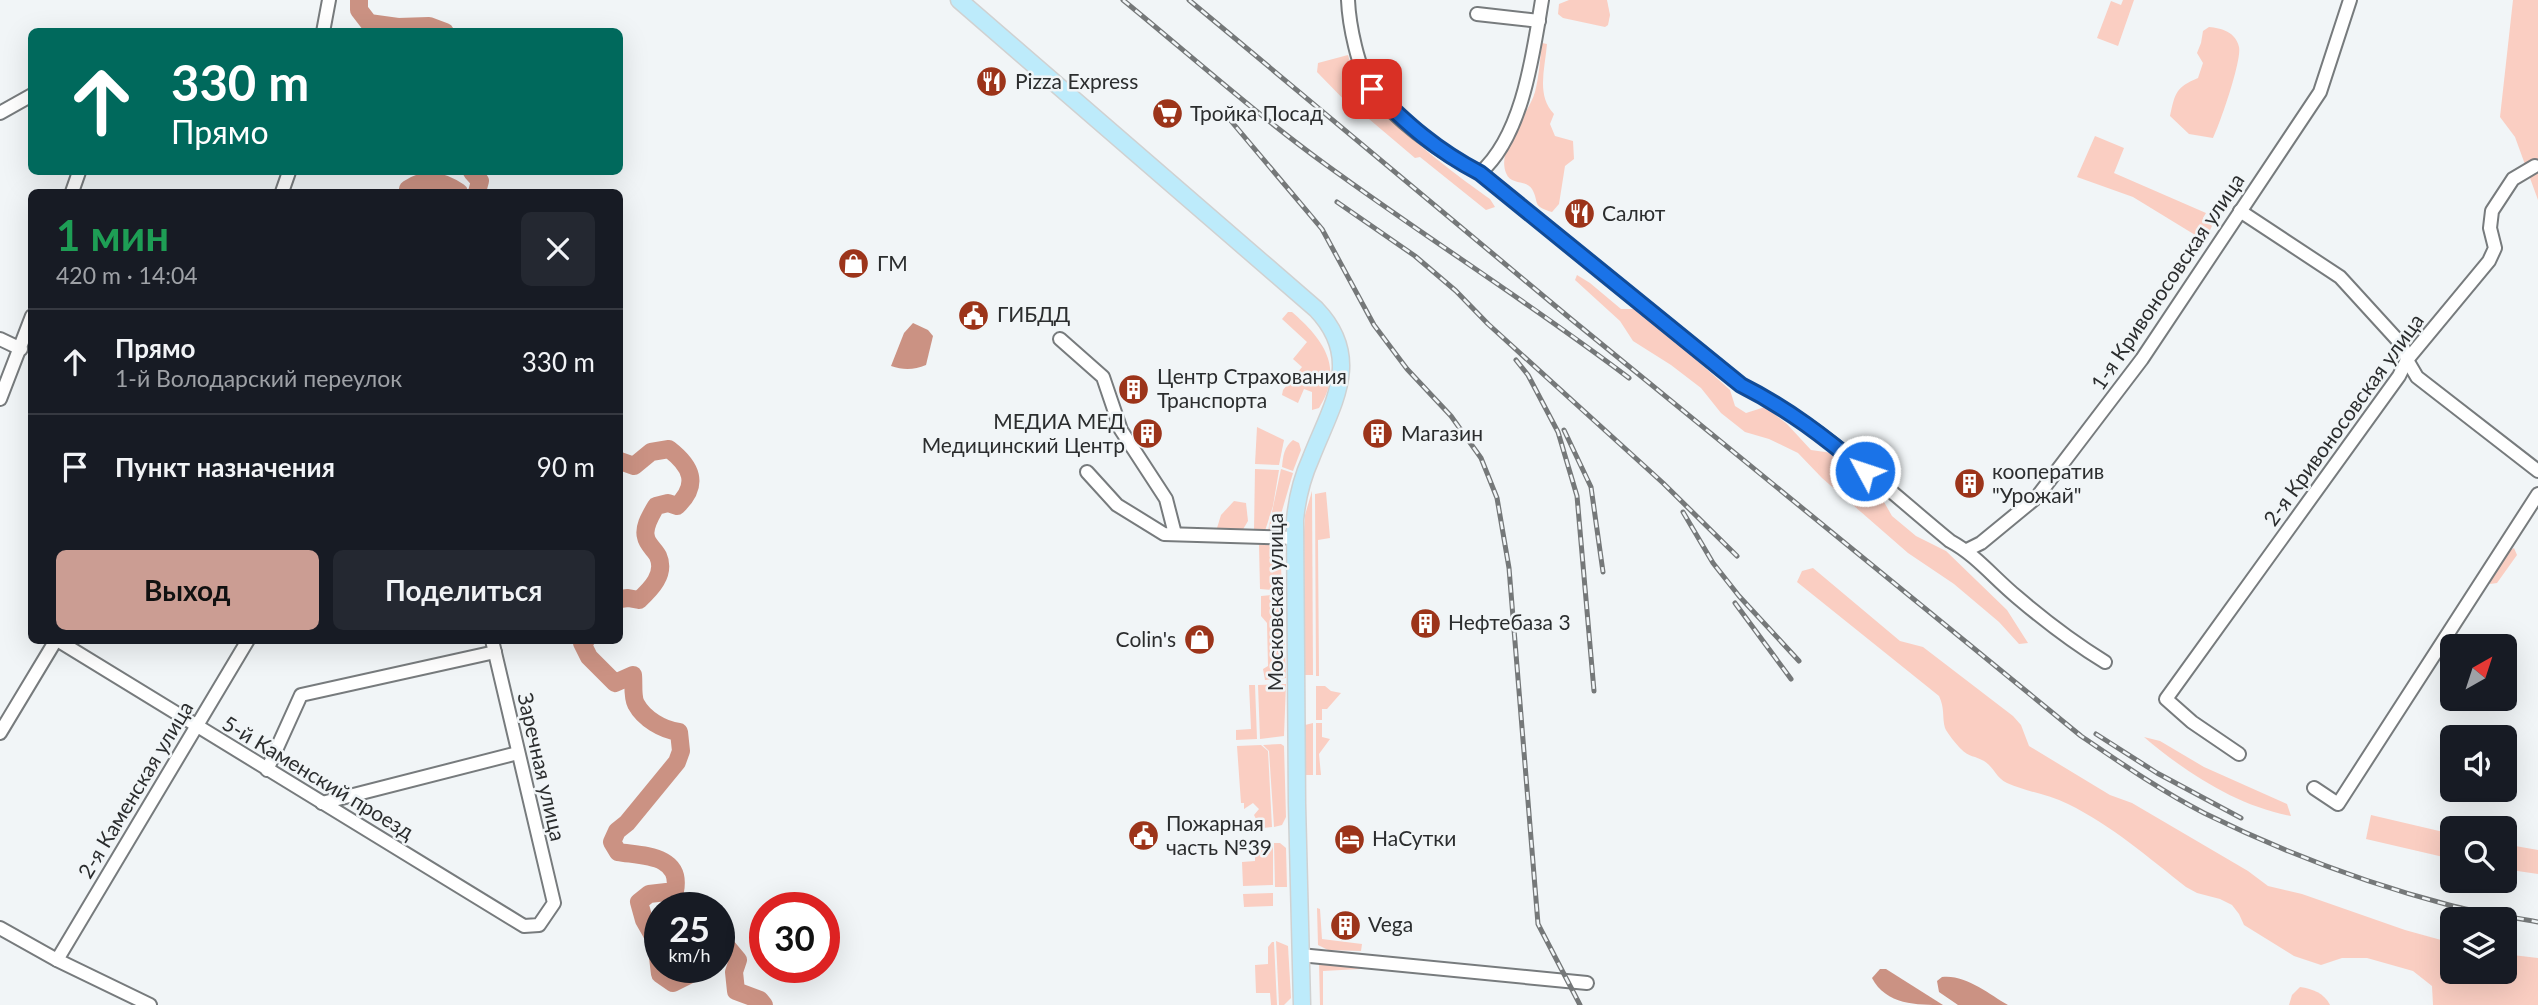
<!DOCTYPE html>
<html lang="ru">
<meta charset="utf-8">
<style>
body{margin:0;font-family:Lato,sans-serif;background:#242831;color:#f1f3f6;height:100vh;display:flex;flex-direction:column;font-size:26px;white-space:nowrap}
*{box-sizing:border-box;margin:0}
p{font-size:23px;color:#9ea1a6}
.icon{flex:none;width:38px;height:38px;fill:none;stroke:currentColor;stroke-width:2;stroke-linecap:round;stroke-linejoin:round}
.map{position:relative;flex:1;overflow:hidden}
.panel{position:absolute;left:28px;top:189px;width:595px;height:455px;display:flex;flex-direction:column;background:#171b24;border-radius:10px;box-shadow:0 7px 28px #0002}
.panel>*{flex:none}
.hud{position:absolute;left:28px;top:28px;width:595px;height:147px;border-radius:10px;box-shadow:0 7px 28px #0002;background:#00695c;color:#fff;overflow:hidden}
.needle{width:46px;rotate:39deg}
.buttons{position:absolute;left:2440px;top:634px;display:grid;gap:14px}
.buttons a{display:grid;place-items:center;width:77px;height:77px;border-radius:10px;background:#171b24;box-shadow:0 7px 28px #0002;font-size:35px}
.speed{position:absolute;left:644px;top:892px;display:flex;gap:14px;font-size:35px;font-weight:700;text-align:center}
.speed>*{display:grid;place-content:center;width:91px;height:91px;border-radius:50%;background:#171b24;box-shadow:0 7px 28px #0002;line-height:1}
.speed small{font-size:18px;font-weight:400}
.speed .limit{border:10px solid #d22;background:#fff;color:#111}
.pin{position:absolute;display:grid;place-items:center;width:60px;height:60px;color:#fff;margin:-30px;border-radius:14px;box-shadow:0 4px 10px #0006}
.me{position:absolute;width:77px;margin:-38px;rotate:310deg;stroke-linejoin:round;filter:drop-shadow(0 0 5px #0008)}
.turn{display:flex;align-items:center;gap:24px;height:147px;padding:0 28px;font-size:32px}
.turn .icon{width:91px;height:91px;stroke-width:2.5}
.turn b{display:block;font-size:49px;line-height:60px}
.round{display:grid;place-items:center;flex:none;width:74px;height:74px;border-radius:10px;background:#242831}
.summary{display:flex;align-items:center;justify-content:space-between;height:119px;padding:0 28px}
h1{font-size:42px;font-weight:700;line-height:52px;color:#1e9e55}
.action{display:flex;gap:14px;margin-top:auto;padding:14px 28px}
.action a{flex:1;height:80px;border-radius:10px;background:#cb9d93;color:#111;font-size:28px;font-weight:700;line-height:80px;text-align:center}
.action a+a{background:#242831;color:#f1f3f6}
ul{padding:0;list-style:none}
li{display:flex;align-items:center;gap:21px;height:105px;padding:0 28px;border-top:2px solid #363941}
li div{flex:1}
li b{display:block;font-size:26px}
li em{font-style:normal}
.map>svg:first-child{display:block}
</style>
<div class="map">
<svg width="2538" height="1005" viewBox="0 0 2538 1005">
<rect width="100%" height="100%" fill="#f1f5f7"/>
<!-- green -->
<g fill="#facec2">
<path d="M1569 0H1607L1610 15 1608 25 1605 27 1563 18 1558 14 1559 4Z"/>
<path d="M2123 0H2134L2118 46 2097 38 2111 1 2121 5Z"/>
<path d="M2513 0H2538V200L2515 137 2500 117Z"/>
<path d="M2209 27C2221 28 2236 32 2239 47 2242 60 2220 124 2213 138L2189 134 2170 116C2175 93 2176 87 2198 78L2203 63 2197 53 2201 43 2203 31Z"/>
<path d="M1542 43 1547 44C1545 69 1536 95 1554 114L1550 124 1555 136 1573 141 1574 159 1565 166 1559 204 1552 212C1531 206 1540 203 1532 189 1526 179 1511 186 1506 173 1496 148 1529 114 1535 92 1539 77 1540 59 1542 43Z"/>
<path d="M1348 55C1362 107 1447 168 1490 199L1495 207 1486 210 1420 157 1415 158 1369 119 1355 111 1317 72 1318 63Z"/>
<path d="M2095 136 2124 148 2114 173 2206 213 2203 218 2212 226 2205 241 2133 197 2077 177Z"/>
<path d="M1577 275 1590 283 1621 309H1634L1653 321 1730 390 1735 406 1746 413 1765 407 1787 424 1811 450 1832 453 1880 495 1892 516 1916 536 1946 551 2007 610 2028 643 2019 644 1999 622 1954 584 1908 553 1822 478 1798 453 1769 439 1745 432 1721 413 1701 388 1671 365 1633 341 1620 321 1575 280Z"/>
<path d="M1288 312H1292C1323 339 1345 368 1319 408L1312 410V392L1304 389 1298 403 1282 395 1283 390 1302 367 1293 359 1307 342 1282 319Z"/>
<path d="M1257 427 1284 440 1279 465 1255 464Z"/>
<path d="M1293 440 1299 443 1301 450 1293 471 1282 467C1283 456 1284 447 1293 440Z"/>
<path d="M1255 469 1279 470 1273 506 1265 531H1254Z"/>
<path d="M1281 469 1293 473 1277 528 1275 531H1268Z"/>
<path d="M1312 491 1313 675H1305L1304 532 1305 515Z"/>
<path d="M1326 492 1330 538 1318 540 1319 676H1316L1315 494Z"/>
<path d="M1234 501 1246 503 1248 521 1242 531 1230 533 1217 528 1221 515Z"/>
<path d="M1259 545H1280L1282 588 1272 590 1260 589Z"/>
<path d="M2514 548 2517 555 2497 583 2490 584 2492 571 2499 566 2504 554Z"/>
<path d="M1813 568 1900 641 1923 647 2013 716 2021 725 2029 746 2110 795 2132 803 2248 871 2268 886 2302 894 2405 930 2452 943V971H2504V954L2538 958V1005H2433L2432 986 2413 971 2367 958H2342L2321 965 2294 956 2244 925 2239 914 2232 905 2220 899 2197 893 2186 887C2149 858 2111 825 2068 804 2048 794 2027 792 2007 783 1996 778 1994 767 1984 761 1976 756 1968 757 1961 749 1957 745 1947 733 1945 728 1942 718 1945 708 1939 696L1797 582 1802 571Z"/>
<path d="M1281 594 1283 595 1286 678 1265 680 1263 669 1268 666 1267 623 1261 616V596Z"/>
<path d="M1286 684 1284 736 1260 739 1258 685Z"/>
<path d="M1249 685H1255L1257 739 1236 740V730L1251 729Z"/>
<path d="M1316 686H1325L1331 691 1341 693 1327 709H1322V720H1316Z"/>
<path d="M1313 723V775H1306L1305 725Z"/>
<path d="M1316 723H1322V737L1330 739 1319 754 1321 775H1316Z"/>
<path d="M2144 737 2160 741 2204 767 2287 804 2291 816C2237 806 2185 772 2144 737Z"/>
<path d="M1281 744 1284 746 1286 817 1282 825 1274 827 1269 751 1263 745Z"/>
<path d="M1261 745 1268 751 1272 827 1263 828 1258 823 1254 815 1259 809 1253 803 1244 809V803H1241L1237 746Z"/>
<path d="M2371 815 2452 834V859L2366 839Z"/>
<path d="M1262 843H1273V885L1243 886 1242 862 1255 861V849Z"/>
<path d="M1274 843H1280L1286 848 1287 887H1275Z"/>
<path d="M2504 844 2538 850V874L2504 869Z"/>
<path d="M1273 893V906L1244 907 1243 894Z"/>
<path d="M1317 908 1320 909 1322 939 1362 944 1361 951 1328 950 1318 945Z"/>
<path d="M1276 941 1288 946 1291 998 1284 1005H1279Z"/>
<path d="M1272 942H1274L1277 1005H1271L1270 993H1256L1255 965 1268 964V947Z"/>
<path d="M1319 963 1360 966V969L1323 971V1005H1320Z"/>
<path d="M2300 987C2313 989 2324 993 2330 1005H2289L2292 995Z"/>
</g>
<!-- water -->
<g fill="#cb9283">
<path d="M913 323 928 330 933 336 926 365C914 370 903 370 891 366L904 333Z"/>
<path d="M1880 969H1886L1943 1005C1917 1005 1886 1005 1872 978Z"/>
<path d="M1942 977C1965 974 1989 994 2008 1005H1958L1939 992 1937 981Z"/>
</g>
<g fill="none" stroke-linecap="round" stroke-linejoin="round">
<!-- river -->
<g stroke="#cb9283" stroke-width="18">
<path d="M359 0V10L369 23 398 27 429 26 445 32"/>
<path d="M472 172 480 181 477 192"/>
<path d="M409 192 408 189C427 177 440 180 459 192"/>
<path d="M620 461 634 466 651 452 669 449C691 466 700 484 677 506L668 503 656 506C651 515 643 527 646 537 647 544 655 550 658 556 666 574 651 589 639 600L628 598 620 599"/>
<path d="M586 640 582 643 589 657 615 683 633 675C634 683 632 697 636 704 644 719 663 730 679 732L681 751 677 762 627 823 617 831 612 842 618 852C642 856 682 854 675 891L649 894 639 902 644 920 656 941 660 974 673 983 689 975 695 968"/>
<path d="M719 946 728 948 738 960 734 972 736 991 760 1000 764 1005"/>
</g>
<defs>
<g id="minor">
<path d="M1348 0C1349 24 1358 70 1372 89 1399 124 1442 153 1480 173L1741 385C1819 424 1883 486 1950 541 1976 555 1994 578 2017 597 2044 620 2074 643 2105 662"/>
<path d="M1477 14 1539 21"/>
<path d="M323 32 329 0"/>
<path d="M0 113 32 95"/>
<path d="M1480 173C1523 135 1533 54 1542 0"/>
<path d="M72 192 79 172"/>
<path d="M282 192 289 172"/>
<path d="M2240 211 2340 277 2403 346 2407 360 2417 377 2538 471"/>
<path d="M0 339 21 349"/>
<path d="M1060 339 1103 377 1121 430 1166 499 1175 534"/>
<path d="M0 399 32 316"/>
<path d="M1087 472 1117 505 1164 534 1295 538"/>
<path d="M1967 550 1981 543 2037 497 2142 359 2320 92 2350 0"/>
<path d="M57 640 524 926 539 925 554 903 492 640"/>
<path d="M0 733 56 640"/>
<path d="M2239 754 2192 722 2166 699 2399 376 2407 360 2489 261 2495 248 2490 228 2492 211 2513 179 2535 166"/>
<path d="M267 770 301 695 495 652"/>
<path d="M2314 788 2338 804 2538 494"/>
<path d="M322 803 518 753"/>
<path d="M0 928 57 960 150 1005"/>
<path d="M1300 955 1587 983"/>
<path d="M57 960 248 640"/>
</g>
<path id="major" d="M959 0 1316 309C1364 359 1332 404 1311 458 1302 478 1297 498 1295 520L1297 804 1302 1005"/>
</defs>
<!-- minor casing -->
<use href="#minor" stroke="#777b7d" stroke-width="16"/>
<!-- major casing -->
<use href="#major" stroke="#d0d1d1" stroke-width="19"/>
<!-- minor -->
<use href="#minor" stroke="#fff" stroke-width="12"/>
<!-- major -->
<use href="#major" stroke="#bdebfb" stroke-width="16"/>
<defs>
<g id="rail">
<path d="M1123 0C1190 55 1255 113 1325 164 1425 237 1530 303 1629 378"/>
<path d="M1189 0 1571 319 2081 736C2121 763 2161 791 2204 813 2281 851 2365 883 2449 905 2478 913 2508 916 2538 922"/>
<path d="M1226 115 1322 229 1374 325 1407 369 1451 416 1481 458 1497 498 1509 568 1538 924 1580 1005"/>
<path d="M1337 202 1415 256 1456 291 1488 324 1663 483 1737 556"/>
<path d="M1516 360 1528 375 1558 432 1577 496 1594 691"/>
<path d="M1564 430 1591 487 1603 572"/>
<path d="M1683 512 1713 563 1739 596 1799 661"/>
<path d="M1735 603 1791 679"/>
<path d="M2096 734 2157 773 2241 818"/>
</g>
</defs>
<!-- rail casing -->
<use href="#rail" stroke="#757879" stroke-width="5"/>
<!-- rail -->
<use href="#rail" stroke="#f1f5f7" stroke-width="2.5" stroke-dasharray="8" stroke-linecap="butt"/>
</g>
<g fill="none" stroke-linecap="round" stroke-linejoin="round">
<defs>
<path id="route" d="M1372 89C1407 124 1436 150 1480 173L1741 385C1787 408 1826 438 1865 471"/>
</defs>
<!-- route casing -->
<use href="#route" stroke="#114b97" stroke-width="18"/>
<!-- route -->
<use href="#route" stroke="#1a73e8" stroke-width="12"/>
</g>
<!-- icons -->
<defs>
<symbol id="restaurant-disc" viewBox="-11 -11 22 22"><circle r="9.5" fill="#9c341a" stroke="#f1f5f7"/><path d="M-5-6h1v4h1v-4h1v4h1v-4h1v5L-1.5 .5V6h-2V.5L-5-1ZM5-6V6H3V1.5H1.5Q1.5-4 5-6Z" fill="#fff"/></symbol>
<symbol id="supermarket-disc" viewBox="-11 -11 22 22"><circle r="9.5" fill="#9c341a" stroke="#f1f5f7"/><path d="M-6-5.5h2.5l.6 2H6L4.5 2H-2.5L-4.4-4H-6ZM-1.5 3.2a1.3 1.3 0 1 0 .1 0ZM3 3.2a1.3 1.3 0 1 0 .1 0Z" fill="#fff"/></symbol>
<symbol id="shop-disc" viewBox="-11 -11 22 22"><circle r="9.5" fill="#9c341a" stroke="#f1f5f7"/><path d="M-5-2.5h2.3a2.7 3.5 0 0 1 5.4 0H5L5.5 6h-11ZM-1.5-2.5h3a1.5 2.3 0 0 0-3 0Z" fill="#fff"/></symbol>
<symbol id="civic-disc" viewBox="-11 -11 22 22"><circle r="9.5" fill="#9c341a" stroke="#f1f5f7"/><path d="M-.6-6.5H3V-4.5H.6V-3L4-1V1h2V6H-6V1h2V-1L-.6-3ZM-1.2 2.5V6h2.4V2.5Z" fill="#fff"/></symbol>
<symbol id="building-disc" viewBox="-11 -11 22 22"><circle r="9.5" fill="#9c341a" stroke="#f1f5f7"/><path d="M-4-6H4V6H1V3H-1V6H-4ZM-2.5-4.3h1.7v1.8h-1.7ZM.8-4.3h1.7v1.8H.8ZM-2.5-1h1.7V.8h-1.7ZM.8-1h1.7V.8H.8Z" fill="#fff"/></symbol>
<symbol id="hotel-disc" viewBox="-11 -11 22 22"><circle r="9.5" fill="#9c341a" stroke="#f1f5f7"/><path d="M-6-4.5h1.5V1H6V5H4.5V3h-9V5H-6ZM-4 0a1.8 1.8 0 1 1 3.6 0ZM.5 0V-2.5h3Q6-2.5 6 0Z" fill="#fff"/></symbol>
</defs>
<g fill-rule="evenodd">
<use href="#restaurant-disc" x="974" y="64" width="35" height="35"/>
<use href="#supermarket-disc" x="1150" y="96" width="35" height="35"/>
<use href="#restaurant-disc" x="1562" y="196" width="35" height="35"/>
<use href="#shop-disc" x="836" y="246" width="35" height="35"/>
<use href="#civic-disc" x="956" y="298" width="35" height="35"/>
<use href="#building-disc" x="1116" y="372" width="35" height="35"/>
<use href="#building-disc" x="1130" y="416" width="35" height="35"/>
<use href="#building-disc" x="1360" y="416" width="35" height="35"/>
<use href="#building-disc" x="1952" y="466" width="35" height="35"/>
<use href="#building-disc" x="1408" y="606" width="35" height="35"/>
<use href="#shop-disc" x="1182" y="622" width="35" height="35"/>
<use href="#civic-disc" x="1126" y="818" width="35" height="35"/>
<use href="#hotel-disc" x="1332" y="822" width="35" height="35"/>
<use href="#building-disc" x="1328" y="908" width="35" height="35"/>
</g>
<g text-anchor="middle" stroke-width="5" stroke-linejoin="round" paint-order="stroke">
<!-- poi labels -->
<g font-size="21" fill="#2b2d2e" stroke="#f1f5f7" text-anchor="start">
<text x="1015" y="89">Pizza Express</text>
<text x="1190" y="121">Тройка Посад</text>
<text x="1602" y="221">Салют</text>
<text x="877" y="271">ГМ</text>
<text x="997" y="322">ГИБДД</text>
<text x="1157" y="384">Центр Страхования<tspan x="1157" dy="24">Транспорта</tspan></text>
<text x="1125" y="429" text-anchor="end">МЕДИА МЕД<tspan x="1125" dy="24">Медицинский Центр</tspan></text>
<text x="1401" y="441">Магазин</text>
<text x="1992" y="479">кооператив<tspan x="1992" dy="24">"Урожай"</tspan></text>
<text x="1448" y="630">Нефтебаза 3</text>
<text x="1176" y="647" text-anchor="end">Colin's</text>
<text x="1166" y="831">Пожарная<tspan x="1166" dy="24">часть №39</tspan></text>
<text x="1372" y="846">НаСутки</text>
<text x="1368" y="932">Vega</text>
</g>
<!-- street labels -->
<g font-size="21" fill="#2b2d2e" stroke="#f1f5f7">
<text transform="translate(2168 282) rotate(-56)" y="7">1-я Кривоносовская улица</text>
<text transform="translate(2344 420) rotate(-54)" y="7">2-я Кривоносовская улица</text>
<text transform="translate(1276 602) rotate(-90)" y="7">Московская улица</text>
<text transform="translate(541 767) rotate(77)" y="7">Заречная улица</text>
<text transform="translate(318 778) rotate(31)" y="7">5-й Каменский проезд</text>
<text transform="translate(136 790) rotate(-59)" y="7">2-я Каменская улица</text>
</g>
</g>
</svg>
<div class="buttons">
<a><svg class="needle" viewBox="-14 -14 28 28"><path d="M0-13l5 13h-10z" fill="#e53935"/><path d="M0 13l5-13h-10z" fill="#9ea1a6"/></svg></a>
<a><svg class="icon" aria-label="sound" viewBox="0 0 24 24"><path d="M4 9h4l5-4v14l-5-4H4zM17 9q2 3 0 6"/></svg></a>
<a><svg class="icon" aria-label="search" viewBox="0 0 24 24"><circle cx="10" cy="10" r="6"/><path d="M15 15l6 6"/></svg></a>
<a><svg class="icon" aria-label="layers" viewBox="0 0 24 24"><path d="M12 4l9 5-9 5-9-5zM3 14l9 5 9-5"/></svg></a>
</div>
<div class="speed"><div>25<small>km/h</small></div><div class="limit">30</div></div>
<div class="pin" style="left:1372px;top:89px;background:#d93025"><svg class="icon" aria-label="arrive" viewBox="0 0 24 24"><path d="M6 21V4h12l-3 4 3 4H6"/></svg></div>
<svg class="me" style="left:1865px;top:471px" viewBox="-20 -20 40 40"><circle r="17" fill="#1a73e8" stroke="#fff" stroke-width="3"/><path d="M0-11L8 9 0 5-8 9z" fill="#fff"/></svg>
<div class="hud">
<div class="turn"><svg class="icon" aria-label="ahead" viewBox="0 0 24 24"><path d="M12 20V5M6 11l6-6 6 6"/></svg><div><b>330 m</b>Прямо</div></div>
</div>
<section class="panel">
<div class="summary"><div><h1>1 мин</h1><p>420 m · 14:04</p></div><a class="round"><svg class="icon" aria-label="close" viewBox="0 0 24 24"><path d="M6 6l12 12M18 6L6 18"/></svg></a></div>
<ul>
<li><svg class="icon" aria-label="ahead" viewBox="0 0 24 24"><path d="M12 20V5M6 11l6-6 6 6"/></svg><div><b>Прямо</b><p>1-й Володарский переулок</p></div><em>330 m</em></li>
<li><svg class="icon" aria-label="arrive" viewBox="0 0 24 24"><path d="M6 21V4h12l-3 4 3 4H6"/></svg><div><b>Пункт назначения</b></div><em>90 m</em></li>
</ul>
<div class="action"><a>Выход</a><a>Поделиться</a></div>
</section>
</div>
